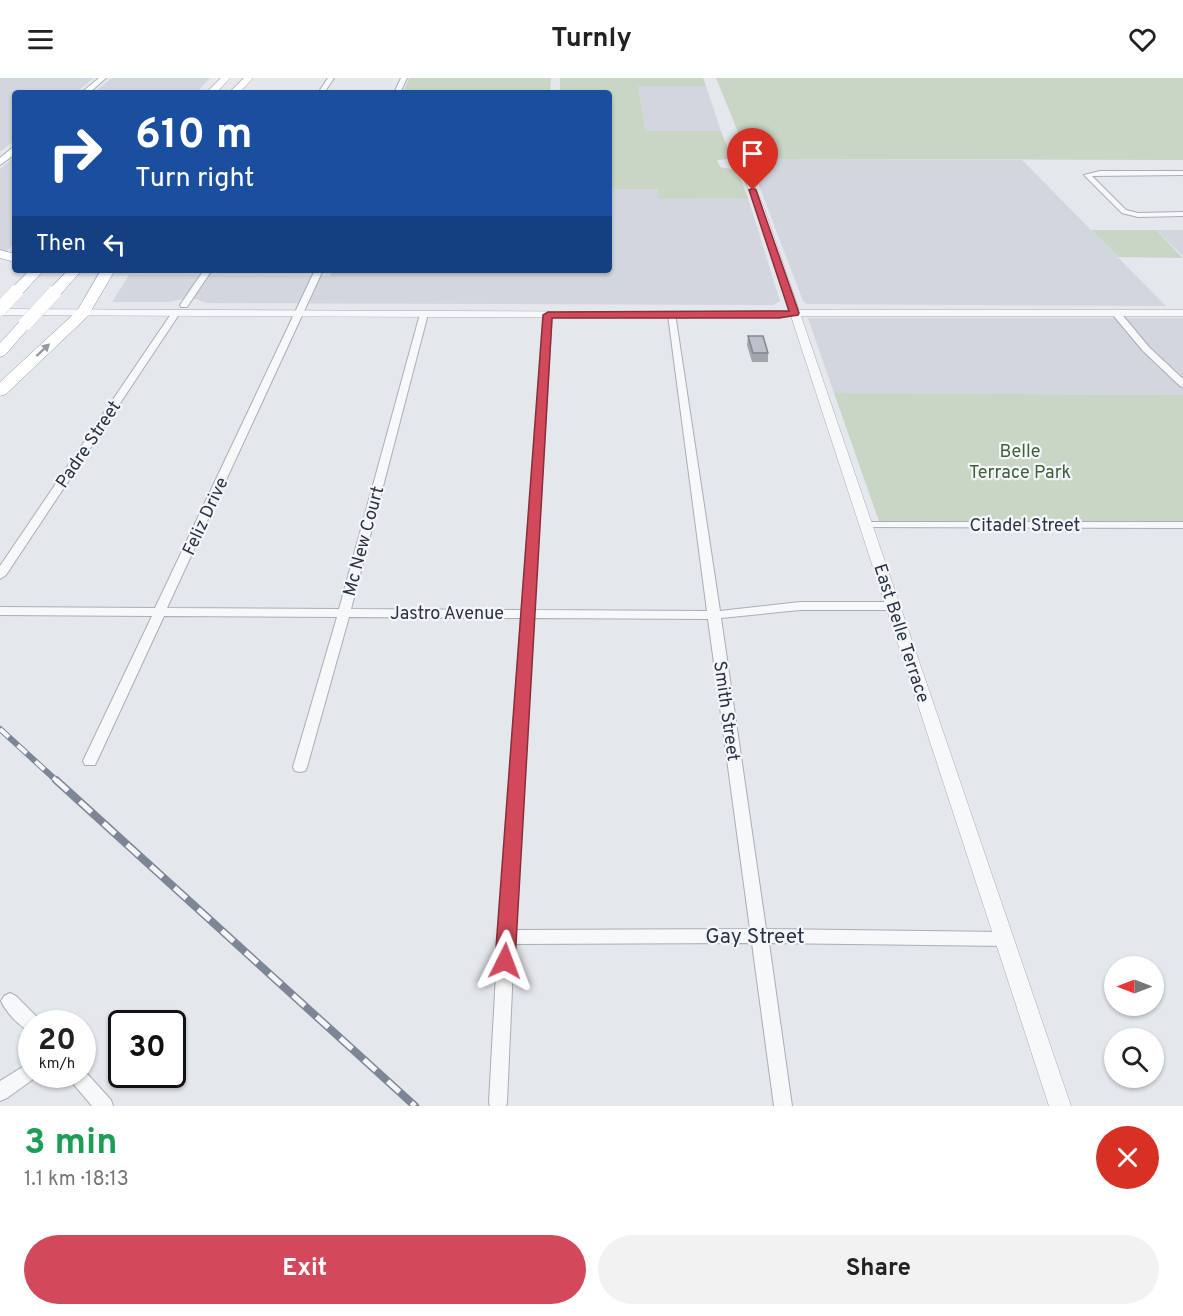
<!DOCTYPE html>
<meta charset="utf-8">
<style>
body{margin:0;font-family:Overpass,sans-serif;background:#f2f2f2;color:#222;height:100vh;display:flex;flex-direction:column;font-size:22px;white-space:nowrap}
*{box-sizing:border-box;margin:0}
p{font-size:20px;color:#767676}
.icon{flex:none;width:33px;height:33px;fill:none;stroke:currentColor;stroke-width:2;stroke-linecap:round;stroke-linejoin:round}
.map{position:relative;height:1028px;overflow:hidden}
.sheet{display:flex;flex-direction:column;background:#fff;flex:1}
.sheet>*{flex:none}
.top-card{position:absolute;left:12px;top:12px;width:600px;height:183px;border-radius:6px;box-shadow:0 2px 4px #0004;background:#1a4fa0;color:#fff;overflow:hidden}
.needle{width:39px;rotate:270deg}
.fabs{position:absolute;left:1104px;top:878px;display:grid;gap:12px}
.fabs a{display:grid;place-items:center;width:60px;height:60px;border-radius:50%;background:#fff;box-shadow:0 2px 4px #0004;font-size:30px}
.speed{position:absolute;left:18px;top:932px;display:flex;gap:12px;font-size:30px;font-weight:700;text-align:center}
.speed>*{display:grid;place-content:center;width:78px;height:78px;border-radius:50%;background:#fff;box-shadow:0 2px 4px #0004;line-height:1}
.speed small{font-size:15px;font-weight:400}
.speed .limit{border:3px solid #111;border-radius:9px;background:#fff;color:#111}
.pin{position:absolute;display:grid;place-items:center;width:51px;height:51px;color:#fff;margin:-62px -26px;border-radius:50% 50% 50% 0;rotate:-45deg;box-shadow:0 0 6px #0007}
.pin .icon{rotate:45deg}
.me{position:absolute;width:66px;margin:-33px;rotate:3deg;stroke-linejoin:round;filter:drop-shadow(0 0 4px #0008)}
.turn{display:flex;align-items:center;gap:21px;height:126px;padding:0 24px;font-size:27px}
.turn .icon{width:78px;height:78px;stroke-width:2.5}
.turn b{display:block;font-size:42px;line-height:51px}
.then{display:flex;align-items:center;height:57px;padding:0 24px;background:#0003;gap:12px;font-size:22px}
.round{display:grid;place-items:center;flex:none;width:63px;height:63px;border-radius:32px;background:#f2f2f2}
.headline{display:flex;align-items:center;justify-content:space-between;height:102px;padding:0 24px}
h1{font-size:36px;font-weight:700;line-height:45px;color:#1e9e55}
.button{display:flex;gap:12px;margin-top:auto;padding:12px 24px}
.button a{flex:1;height:69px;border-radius:36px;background:#d1495b;color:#fff;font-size:24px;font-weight:700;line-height:69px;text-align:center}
.button a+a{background:#f2f2f2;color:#222}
header{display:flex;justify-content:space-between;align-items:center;height:78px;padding:0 24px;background:#fff;font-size:27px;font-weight:700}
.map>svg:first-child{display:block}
</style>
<header><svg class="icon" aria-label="menu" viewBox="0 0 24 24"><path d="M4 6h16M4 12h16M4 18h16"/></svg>Turnly<svg class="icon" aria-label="heart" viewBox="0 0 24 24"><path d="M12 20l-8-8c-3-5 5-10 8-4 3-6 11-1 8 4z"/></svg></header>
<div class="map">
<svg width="1183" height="1028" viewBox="0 0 1183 1028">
<rect width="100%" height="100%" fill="#e4e7ec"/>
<!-- built -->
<g fill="#d2d6de">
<path d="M0 0H94L75 15H15V62L0 74Z"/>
<path d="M112 0H210L196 15H93Z"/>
<path d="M638 8H706L721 53H646Z"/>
<path d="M15 78V165L0 179V91Z"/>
<path d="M749 81 1022 82 1166 228 807 226 803 223Z"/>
<path d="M609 111H657L660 121 748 120 780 223 773 227 206 225 197 221H182L169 224H112L129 197 330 198 332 192H609Z"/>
<path d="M1156 152H1183V178Z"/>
<path d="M808 240H1183V317L834 315Z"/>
</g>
<!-- green -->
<g fill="#c9d6c5">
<path d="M409 0H551L550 15H403Z"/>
<path d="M560 0H703L706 8H638L646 53H721L732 81 717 82 720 89 737 92 748 120 659 121 657 111H609V15H560Z"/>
<path d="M716 0H1183V82L749 81Z"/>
<path d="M1091 152H1156L1183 180 1118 179Z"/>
<path d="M834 315 1183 317V451L881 449Z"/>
</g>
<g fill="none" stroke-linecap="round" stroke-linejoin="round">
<defs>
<g id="minor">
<path d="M328 0H334L324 15H318Z"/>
<path d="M401 0H407L400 15H394Z"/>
<path d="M1100 93H1183V97L1092 98 1126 132 1138 135 1183 134V138L1138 139 1122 135 1084 97Z"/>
<path d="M204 192H212L187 229H181L180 227Z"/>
<path d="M315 192H323L167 530 339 531 420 236 424 234 428 236 351 531 522 532 544 237 548 235 552 237 534 532 707 533 668 237 675 235 720 533 800 524H893L899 528 893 532H800L721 540 766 851 1004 854 1010 856 1012 861 1010 866 1004 868 769 865 792 1028H774L752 865 514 866 507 1024 506 1028H490L489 1024 498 859 521 540 349 539 307 689 305 693 300 694 295 693 293 689 337 539 164 538 97 683 95 687H85L83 683 152 538 0 537V529L155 530ZM534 540 708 541 750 851 515 852Z"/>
<path d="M173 233 180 235 6 497 0 501V488Z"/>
<path d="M1113 233H1119L1149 269 1183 301V309L1180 308 1143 273 1113 237Z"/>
<path d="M866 444H1183V450L862 449 860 447 862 445Z"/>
<path d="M10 915 16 918 38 940 40 945H32V954C20 950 6 934 1 923L4 918Z"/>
<path d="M32 983V996L39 997 7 1020 0 1023V1003Z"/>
<path d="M82 990 111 1022 113 1028H92L70 1002 68 996H82Z"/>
</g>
<path id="tertiary" d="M740 81 743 83 763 127 799 232H1183V238H801L1071 1028H1049L791 238 672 240 0 237V231L672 234 790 233 755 127 737 83Z"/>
<g id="secondary">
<path d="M99 0H106L89 15H81Z"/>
<path d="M12 70H15V76L0 87V80Z"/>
</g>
<g id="motorway">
<path d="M221 0H230L216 15H206Z"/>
<path d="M244 0H253L239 15H229Z"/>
<path d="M0 172 15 176V184L0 180Z"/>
<path d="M30 192H44L21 217H11L9 214 11 211Z"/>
<path d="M68 192H82L59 218H49L47 215 49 212Z"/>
<path d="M101 192H115L88 238 6 316 0 318V304L77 233Z"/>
<path d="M26 241 33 245 5 277 0 279V265L21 242Z"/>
</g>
</defs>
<!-- minor casing -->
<use href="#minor" stroke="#a9aeb7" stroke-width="2"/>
<!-- tertiary casing -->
<use href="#tertiary" stroke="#a9aeb7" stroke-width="1"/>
<!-- secondary casing -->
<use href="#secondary" stroke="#a9aeb7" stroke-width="2"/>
<!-- motorway casing -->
<use href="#motorway" stroke="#8b94a3" stroke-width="1"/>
<!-- minor -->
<use href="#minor" fill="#f7f8fa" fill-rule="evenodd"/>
<!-- tertiary -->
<use href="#tertiary" fill="#f7f8fa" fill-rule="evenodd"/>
<!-- secondary -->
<use href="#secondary" fill="#fff" fill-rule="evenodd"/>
<!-- motorway -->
<use href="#motorway" fill="#fff" fill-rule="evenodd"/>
<defs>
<path id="rail-far1" d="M0 651 58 704"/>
<path id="rail" d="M56 702 415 1028"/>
</defs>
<!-- rail-far1 casing -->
<use href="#rail-far1" stroke="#7d8696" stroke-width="6"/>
<!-- rail casing -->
<use href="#rail" stroke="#7d8696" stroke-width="8"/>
<!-- rail-far1 -->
<use href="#rail-far1" stroke="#f4f6f9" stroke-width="4" stroke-dasharray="12" stroke-linecap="butt"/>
<!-- rail -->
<use href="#rail" stroke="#f4f6f9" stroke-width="5" stroke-dasharray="16" stroke-linecap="butt"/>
<defs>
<g id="motorway-bridge">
<path d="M0 231 16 214"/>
<path d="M26 245 54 215"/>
</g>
</defs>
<!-- motorway-bridge casing -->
<use href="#motorway-bridge" stroke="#8b94a3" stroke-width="14" stroke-linecap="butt"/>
<!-- motorway-bridge -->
<use href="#motorway-bridge" stroke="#fff" stroke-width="14"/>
</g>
<!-- wall -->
<path fill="#a1a5ae" d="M748 258 768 275V284H752L747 267Z"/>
<!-- building -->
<path fill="#bbc0ca" stroke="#83868d" stroke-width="1.5" d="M748 258H763L768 275H753Z"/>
<!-- one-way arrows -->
<defs><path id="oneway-solid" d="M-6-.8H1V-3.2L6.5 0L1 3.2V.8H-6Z" transform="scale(1.5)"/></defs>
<use fill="#959aa2" href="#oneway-solid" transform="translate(43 272) rotate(-43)"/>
<!-- route -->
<path fill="#d1495b" stroke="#882f3b" stroke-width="1.5" d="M753 110 756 112 799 235 798 237 779 240H552L515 883 512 888 505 891 498 888 495 883 543 237 548 234 789 233 749 112Z"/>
<g text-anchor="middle" stroke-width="4.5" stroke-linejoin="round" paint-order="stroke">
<!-- street labels -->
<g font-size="18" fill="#2b3445" stroke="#f4f6f9">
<text transform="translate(88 366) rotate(-56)" y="6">Padre Street</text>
<text transform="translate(205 438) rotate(-65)" y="6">Feliz Drive</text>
<text x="1025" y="453">Citadel Street</text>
<text transform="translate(363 463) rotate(-75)" y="6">Mc New Court</text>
<text x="447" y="541">Jastro Avenue</text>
<text transform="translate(902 555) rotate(72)" y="6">East Belle Terrace</text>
<text transform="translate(727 633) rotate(82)" y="6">Smith Street</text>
</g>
<!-- park labels -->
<g font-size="18" fill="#3f6138" stroke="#f4f6f9">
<text x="1020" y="379">Belle<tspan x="1020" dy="21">Terrace Park</tspan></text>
</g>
<!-- near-street labels -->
<g font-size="21" fill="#2b3445" stroke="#f4f6f9">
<text x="755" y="865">Gay Street</text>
</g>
</g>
</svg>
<div class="fabs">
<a><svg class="needle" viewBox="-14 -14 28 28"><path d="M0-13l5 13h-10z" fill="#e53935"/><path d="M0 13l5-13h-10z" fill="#767676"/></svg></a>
<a><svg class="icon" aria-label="search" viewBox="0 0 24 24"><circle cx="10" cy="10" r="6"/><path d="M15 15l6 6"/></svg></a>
</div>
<div class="speed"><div>20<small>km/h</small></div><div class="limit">30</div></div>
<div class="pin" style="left:753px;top:112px;background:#d93025"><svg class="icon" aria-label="arrive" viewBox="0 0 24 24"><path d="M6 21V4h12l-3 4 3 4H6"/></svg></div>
<svg class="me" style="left:505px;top:883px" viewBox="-20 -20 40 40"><path d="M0-17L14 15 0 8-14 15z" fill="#d1495b" stroke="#fff" stroke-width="4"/></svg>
<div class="top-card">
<div class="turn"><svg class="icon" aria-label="right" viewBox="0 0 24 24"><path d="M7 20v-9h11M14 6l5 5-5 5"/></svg><div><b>610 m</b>Turn right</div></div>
<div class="then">Then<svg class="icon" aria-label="left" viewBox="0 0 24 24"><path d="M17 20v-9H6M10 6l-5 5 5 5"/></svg></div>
</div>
</div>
<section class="sheet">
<div class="headline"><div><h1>3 min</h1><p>1.1 km · 18:13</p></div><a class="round" style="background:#d93025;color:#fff"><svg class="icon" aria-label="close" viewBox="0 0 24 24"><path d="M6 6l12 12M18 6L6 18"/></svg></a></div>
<div class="button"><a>Exit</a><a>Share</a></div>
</section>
